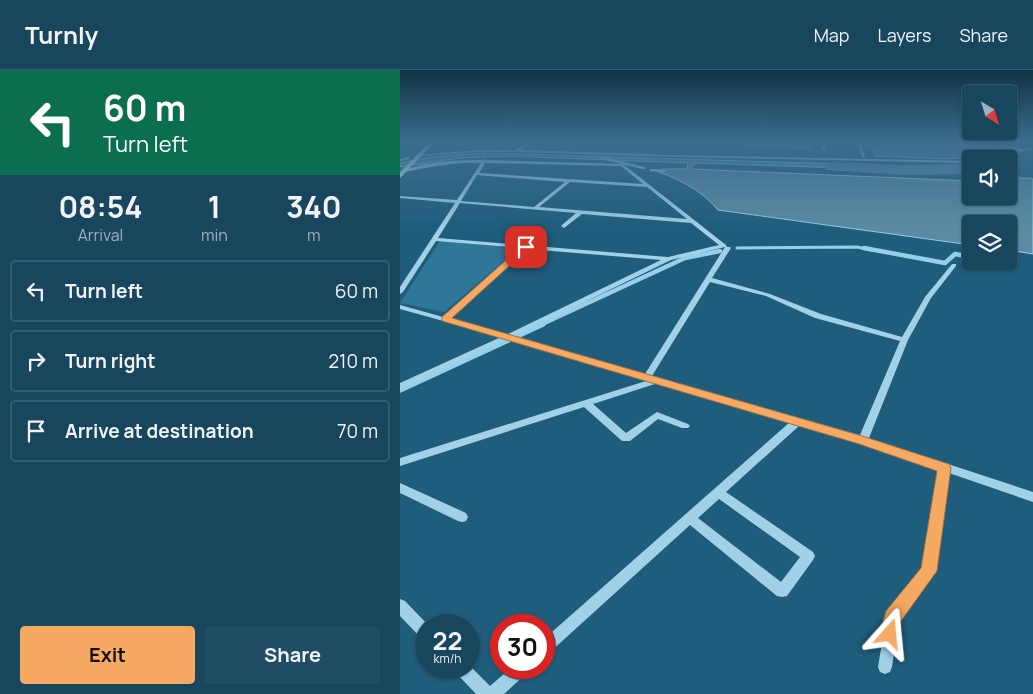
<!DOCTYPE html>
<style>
body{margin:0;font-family:Manrope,sans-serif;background:#204d63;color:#f1f3f6;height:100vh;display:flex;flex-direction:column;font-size:19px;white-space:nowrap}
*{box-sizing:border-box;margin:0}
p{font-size:16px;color:#9eb1bc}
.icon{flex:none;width:28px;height:28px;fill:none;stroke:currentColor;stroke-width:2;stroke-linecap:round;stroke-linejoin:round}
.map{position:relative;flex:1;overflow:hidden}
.side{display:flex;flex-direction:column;background:#17465d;width:400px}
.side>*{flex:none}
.guide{background:#0b6e4f;color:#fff;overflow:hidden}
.needle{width:32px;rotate:142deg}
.fabs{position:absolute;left:562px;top:15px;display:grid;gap:10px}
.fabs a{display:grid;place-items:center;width:55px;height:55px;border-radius:5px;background:#17465d;box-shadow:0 1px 4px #0004,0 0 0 1px #365e72;font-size:25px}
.speed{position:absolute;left:15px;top:544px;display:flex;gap:10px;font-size:25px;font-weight:700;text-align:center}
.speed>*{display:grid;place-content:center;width:65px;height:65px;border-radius:50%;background:#17465d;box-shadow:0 1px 4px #0004,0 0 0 1px #365e72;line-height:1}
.speed small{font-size:12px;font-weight:400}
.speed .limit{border:8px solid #d22;background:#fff;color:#111}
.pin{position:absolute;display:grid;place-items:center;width:42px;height:42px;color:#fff;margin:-21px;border-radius:10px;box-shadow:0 2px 8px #0006}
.me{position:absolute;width:55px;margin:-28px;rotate:18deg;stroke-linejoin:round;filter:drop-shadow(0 0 4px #0008)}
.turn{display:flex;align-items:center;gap:18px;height:105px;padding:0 20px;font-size:22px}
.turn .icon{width:65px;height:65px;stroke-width:2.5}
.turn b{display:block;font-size:35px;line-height:42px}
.eta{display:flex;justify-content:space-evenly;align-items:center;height:85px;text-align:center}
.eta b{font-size:30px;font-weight:700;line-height:35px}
.primary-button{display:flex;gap:10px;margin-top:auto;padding:10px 20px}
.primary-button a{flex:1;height:58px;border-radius:5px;background:#f5a962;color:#111;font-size:20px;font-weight:700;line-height:58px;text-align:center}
.primary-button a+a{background:#204d63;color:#f1f3f6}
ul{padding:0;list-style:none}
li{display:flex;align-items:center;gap:15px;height:62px;margin:0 10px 8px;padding:0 10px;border:2px solid #365e72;border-radius:5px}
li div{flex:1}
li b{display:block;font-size:19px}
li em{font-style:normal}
header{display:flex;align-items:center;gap:30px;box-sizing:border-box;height:70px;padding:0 25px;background:#17465d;border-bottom:1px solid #365e72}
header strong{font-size:24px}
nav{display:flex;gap:28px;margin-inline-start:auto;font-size:18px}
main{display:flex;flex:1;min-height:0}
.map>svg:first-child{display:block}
</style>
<header>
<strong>Turnly</strong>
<nav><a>Map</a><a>Layers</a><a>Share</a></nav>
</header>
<main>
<section class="side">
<div class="guide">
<div class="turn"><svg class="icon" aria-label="left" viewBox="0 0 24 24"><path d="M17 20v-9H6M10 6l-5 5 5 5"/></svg><div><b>60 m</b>Turn left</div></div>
</div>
<div class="eta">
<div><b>08:54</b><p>Arrival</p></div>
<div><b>1</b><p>min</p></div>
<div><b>340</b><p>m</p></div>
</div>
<ul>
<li><svg class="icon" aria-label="left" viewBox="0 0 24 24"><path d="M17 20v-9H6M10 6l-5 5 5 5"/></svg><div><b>Turn left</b></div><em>60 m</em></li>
<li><svg class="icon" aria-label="right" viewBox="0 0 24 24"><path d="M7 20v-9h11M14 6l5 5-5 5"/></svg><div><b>Turn right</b></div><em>210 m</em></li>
<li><svg class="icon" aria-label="arrive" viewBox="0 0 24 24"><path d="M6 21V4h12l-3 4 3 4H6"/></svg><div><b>Arrive at destination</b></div><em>70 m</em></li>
</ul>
<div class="primary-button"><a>Exit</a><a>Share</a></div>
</section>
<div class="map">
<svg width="633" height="624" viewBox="0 0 633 624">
<rect width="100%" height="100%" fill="#1f5d7c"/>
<!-- green -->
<path fill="#2f7799" d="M40 171 119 178 44 242 0 233Z"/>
<!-- water -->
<g fill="#5d8aa2" stroke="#95cfe8">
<path d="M470 72H581L603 79 562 88 545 89 475 86Z"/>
<path d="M85 83 571 98V102L294 93 291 99 571 111V126H609V108H630L633 109V184L609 180V154H571V175L318 140C303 121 279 109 256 101L263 99H287L288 93 108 86 60 88 0 97V93L30 87Z"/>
</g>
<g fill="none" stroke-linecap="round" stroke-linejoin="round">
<!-- stream-far3 -->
<g stroke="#95cfe8" stroke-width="2.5">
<path d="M202 88 244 98"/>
<path d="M251 100 264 101"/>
</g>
<!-- stream-far2 -->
<path stroke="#95cfe8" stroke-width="3" d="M337 178 457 177 471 180"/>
<!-- stream-far1 -->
<g stroke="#95cfe8" stroke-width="4.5">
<path d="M464 178 545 193 555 184 571 187"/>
<path d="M140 255 285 188 320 181"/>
</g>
<!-- stream -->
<path stroke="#95cfe8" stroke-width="5.5" d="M0 320 143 254"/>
<!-- river -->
<path fill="#5d8aa2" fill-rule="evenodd" d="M433 92 505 95 571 94V104L505 105 427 100 425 97 427 94Z"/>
<!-- minor -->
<g fill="#a2d1e7" fill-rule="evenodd">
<path d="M130 72H136L121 80 273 85 571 91V93L273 87 116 82H78L21 86 19 85 78 80H115Z"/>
<path d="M421 72H425V81L422 80Z"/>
<path d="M457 72H461L465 88 462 87Z"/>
<path d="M593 72C609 72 614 82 631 78L633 79 594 89H586L617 81Z"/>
<path d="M9 87 10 89 0 91V89Z"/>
<path d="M85 89 87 90 223 94 326 175 327 177H330L331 178 312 208 370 224 421 244 502 267 525 227 552 194H556V196L531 228 508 270 469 368 633 422V432L549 403 534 501 499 551 492 597 490 602 485 604 480 602 478 597 486 548 488 543 522 499 538 400 461 373 400 355 326 422 413 482 415 486 413 490 387 526 382 527 377 526 290 455 149 583 144 585V569L390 352 258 313 193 334 226 363 257 342 288 354 290 356 288 358H282L258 349 230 371H222L184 337 0 396V388L246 311 109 269 0 319V313L101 267 0 239V235L43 247 121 178 36 171 3 222 0 224V217L55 133 0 128V126L57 130 81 93C55 92 31 97 5 102L3 101C24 91 59 90 83 90ZM85 93 221 96 243 114 79 103ZM77 105 165 112 134 137 61 131ZM170 112 247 117 287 149 139 137ZM60 133 176 143 162 155 161 156 164 158 182 144 291 153 319 175 268 187 38 168ZM325 177 245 304 115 266 271 190ZM128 179 261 190 108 264 50 248ZM310 212 366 226 415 248 500 271 460 365 252 306ZM319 429 400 487 381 512 298 448Z"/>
<path d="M0 413 66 443 68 447 66 451 62 452 58 451 0 423Z"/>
<path d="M0 529 5 531 28 555H26V570L21 568 0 546Z"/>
<path d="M69 595 90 616 111 598H129L127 603 104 624H76L56 603 54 598H69Z"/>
</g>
<!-- major -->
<path fill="#e3f3fd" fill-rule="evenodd" d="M30 72H35L0 108V102Z"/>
</g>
<!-- wall -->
<g fill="#5a879d">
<path d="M84 72H120L116 77 86 78Z"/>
<path d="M346 72H412V73L411 80 346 77Z"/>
</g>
<!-- shaded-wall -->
<path fill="#4a6e7f" d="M115 72H120L116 77Z"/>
<!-- building -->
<path fill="#699db6" stroke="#4a6e7f" d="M388 72H412V73Z"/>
<!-- sky -->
<linearGradient id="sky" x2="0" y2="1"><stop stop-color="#134"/><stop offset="0.45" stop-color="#3c6d8e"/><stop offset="1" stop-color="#3c6d8e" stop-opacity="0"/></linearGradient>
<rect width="633" height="160" fill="url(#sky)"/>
<!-- route -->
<path fill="#f5a962" stroke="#9f6e40" d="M123 175 130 177 52 248 462 366 549 394 551 398 537 501 501 551 497 571 490 573 484 571C480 561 483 551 486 541L521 498 537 401 459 374 42 251V247Z"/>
</svg>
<div class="fabs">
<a><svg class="needle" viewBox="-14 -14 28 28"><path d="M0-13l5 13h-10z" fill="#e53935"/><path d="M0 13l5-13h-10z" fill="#9eb1bc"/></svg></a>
<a><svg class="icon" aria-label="sound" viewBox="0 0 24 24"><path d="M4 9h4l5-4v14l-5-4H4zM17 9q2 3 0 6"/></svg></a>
<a><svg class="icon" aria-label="layers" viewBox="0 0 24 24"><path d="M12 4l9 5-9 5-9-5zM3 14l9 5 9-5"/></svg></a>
</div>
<div class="speed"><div>22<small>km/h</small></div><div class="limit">30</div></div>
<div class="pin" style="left:126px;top:177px;background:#d93025"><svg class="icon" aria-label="arrive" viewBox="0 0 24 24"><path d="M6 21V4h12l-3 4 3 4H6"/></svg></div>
<svg class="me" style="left:490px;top:564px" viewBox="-20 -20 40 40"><path d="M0-17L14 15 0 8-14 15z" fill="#f5a962" stroke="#fff" stroke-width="4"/></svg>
</div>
</main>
